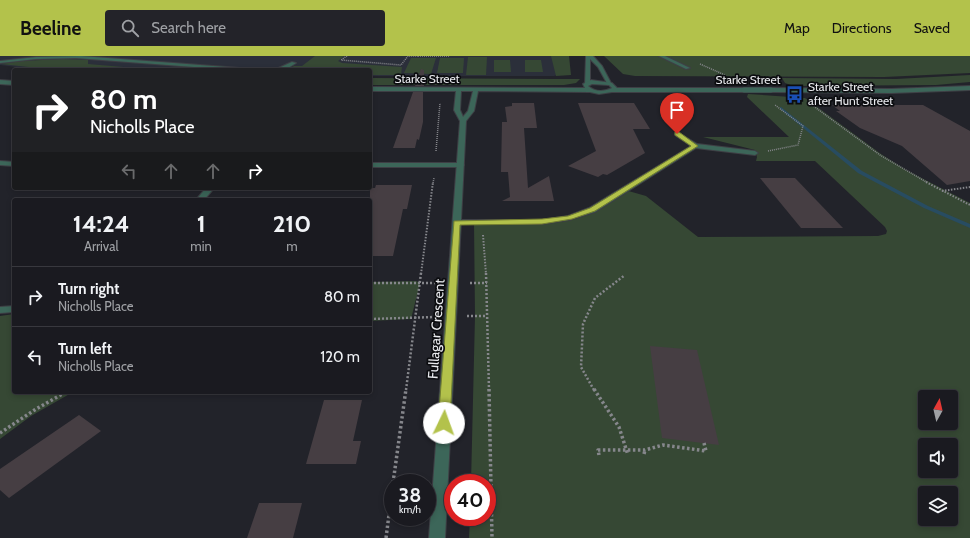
<!DOCTYPE html>
<style>
body{margin:0;font-family:Cabin,sans-serif;background:#232329;color:#f1f3f6;height:100vh;display:flex;flex-direction:column;font-size:15px;white-space:nowrap}
*{box-sizing:border-box;margin:0}
p{font-size:13px;color:#9fa1a5}
.icon{flex:none;width:22px;height:22px;fill:none;stroke:currentColor;stroke-width:2;stroke-linecap:round;stroke-linejoin:round}
.map{position:relative;flex:1;overflow:hidden}
.panel{position:absolute;left:12px;top:142px;width:360px;height:196px;display:flex;flex-direction:column;background:#1a1a20;border-radius:4px;box-shadow:0 2px 6px #0003,0 0 0 1px #38383e}
.panel>*{flex:none}
.top-card{position:absolute;left:12px;top:12px;width:360px;height:122px;border-radius:4px;box-shadow:0 2px 6px #0003,0 0 0 1px #38383e;background:#202124;color:#fff;overflow:hidden}
.needle{width:26px;rotate:8deg}
.controls{position:absolute;left:918px;top:334px;display:grid;gap:8px}
.controls a{display:grid;place-items:center;width:40px;height:40px;border-radius:4px;background:#1a1a20;box-shadow:0 2px 6px #0003,0 0 0 1px #38383e;font-size:20px}
.speed{position:absolute;left:384px;top:418px;display:flex;gap:8px;font-size:20px;font-weight:700;text-align:center}
.speed>*{display:grid;place-content:center;width:52px;height:52px;border-radius:50%;background:#1a1a20;box-shadow:0 2px 6px #0003,0 0 0 1px #38383e;line-height:1}
.speed small{font-size:10px;font-weight:400}
.speed .limit{border:6px solid #d22;background:#fff;color:#111}
.pin{position:absolute;display:grid;place-items:center;width:34px;height:34px;color:#fff;margin:-41px -17px;border-radius:50% 50% 50% 0;rotate:-45deg;box-shadow:0 0 4px #0007}
.pin .icon{rotate:45deg}
.me{position:absolute;width:44px;margin:-22px;rotate:3deg;stroke-linejoin:round;filter:drop-shadow(0 0 3px #0008)}
.turn{display:flex;align-items:center;gap:14px;height:84px;padding:0 12px;font-size:18px}
.turn .icon{width:52px;height:52px;stroke-width:2.5}
.turn b{display:block;font-size:28px;line-height:34px}
.lanes{display:flex;align-items:center;height:38px;padding:0 12px;background:#0003;justify-content:center;gap:20px;direction:ltr}
.lanes .off{opacity:.35}
.eta{display:flex;justify-content:space-evenly;align-items:center;height:68px;text-align:center}
.eta b{font-size:24px;font-weight:700;line-height:28px}
ul{padding:0;list-style:none}
li{display:flex;align-items:center;gap:12px;height:60px;padding:0 12px;border-top:1px solid #38383e}
li div{flex:1}
li b{display:block;font-size:15px}
li em{font-style:normal}
header{display:flex;align-items:center;gap:24px;box-sizing:border-box;height:56px;padding:0 20px;background:#b3c24b;color:#111}
header strong{font-size:19px}
nav{display:flex;gap:22px;margin-inline-start:auto;font-size:14px}
.search{width:280px;height:36px;background:#232329;display:flex;align-items:center;gap:10px;box-sizing:border-box;padding:0 14px;border-radius:4px;color:#9fa1a5;font-size:15px}
.map>svg:first-child{display:block}
</style>
<header>
<strong>Beeline</strong>
<div class="search"><svg class="icon" aria-label="search" viewBox="0 0 24 24"><circle cx="10" cy="10" r="6"/><path d="M15 15l6 6"/></svg>Search here</div>
<nav><a>Map</a><a>Directions</a><a>Saved</a></nav>
</header>
<div class="map">
<svg width="970" height="482" viewBox="0 0 970 482">
<rect width="100%" height="100%" fill="#22232a"/>
<!-- built -->
<path fill="#2b2f3a" d="M0 0H565L563 17 554 20H370V14H41L0 9Z"/>
<!-- green -->
<g fill="#364834" fill-rule="evenodd">
<path d="M315 0H344L338 5 342 7 402 11 401 19H370V14H286L294 10H302Z"/>
<path d="M542 0H569L571 19 556 20 551 0Z"/>
<path d="M604 0H970V17L884 21 635 20 623 18Z"/>
<path d="M468 1H487L486 19H466Z"/>
<path d="M411 2H436L431 18 404 17Z"/>
<path d="M440 2H464L463 17H437Z"/>
<path d="M63 3 88 4V8L159 14H56L1 8 21 5Z"/>
<path d="M494 4H510L511 16H494Z"/>
<path d="M525 4H541L543 16H525Z"/>
<path d="M970 19V26L936 29 794 30 785 27 782 22 896 23Z"/>
<path d="M370 22 555 23H580L576 27 564 29H370Z"/>
<path d="M748 38 805 42 881 98 906 114 970 147V482H469L470 461H487V427H471L475 260 474 166C509 166 561 170 593 153 604 148 614 140 625 134L646 140 698 181 878 180 886 178 887 175 885 171 815 105H756L757 101 755 94 703 81H789L747 41ZM925 341H951V367H925ZM925 389H951V415H925ZM925 437H951V463H925Z"/>
<path d="M416 225 420 227 411 263 370 265V226Z"/>
<path d="M14 258V336H73L31 360 0 383V260Z"/>
</g>
<g fill="none" stroke-linecap="round" stroke-linejoin="round">
<!-- stream -->
<path fill="#284c61" fill-rule="evenodd" d="M781 51 862 115 928 150 970 168V172L924 152 858 117 780 53V51Z"/>
</g>
<!-- building -->
<g fill="#463e43">
<path d="M421 13 424 14V30H415Z"/>
<path d="M413 36H423V66L419 84 417 83 415 92H393Z"/>
<path d="M512 47H534L537 72H524L528 132 549 120 554 145H502L510 141 508 116H501L502 66H507L505 51 512 50Z"/>
<path d="M578 47H634L650 73H633L645 97 607 119 603 118 598 121 568 110 596 95Z"/>
<path d="M832 49H923L970 75V125L947 129 902 90 860 72 836 55H840Z"/>
<path d="M760 122H795L843 172H801Z"/>
<path d="M376 129H412L407 153H403L393 200H370V132H375Z"/>
<path d="M650 290 697 294 719 389 662 382Z"/>
<path d="M324 344H362L353 385H361L356 408H306Z"/>
<path d="M79 359 101 375 9 442 0 434V413Z"/>
<path d="M259 447H302L293 482H247Z"/>
</g>
<g fill="none" stroke-linecap="round" stroke-linejoin="round">
<defs>
<g id="service">
<path d="M81 0 253 13 255 14H233L76 2 36 3 0 7V5L36 1Z"/>
<path d="M659 0H665L690 12 686 13Z"/>
<path d="M292 6 296 7 285 14H274Z"/>
</g>
<g id="minor">
<path d="M586 0H593L602 10 612 29H608L598 11 590 3V28L585 29Z"/>
<path d="M675 77H679L697 88 755 95 758 97 755 99 696 92 595 156 569 164 542 168H457L453 166 457 164H542L568 160 589 152 691 90 675 79Z"/>
<path d="M0 105 14 106V110L0 109Z"/>
<path d="M370 107H460L464 109 460 111H370Z"/>
<path d="M206 132H214L204 144H196Z"/>
<path d="M14 250V256L0 257V251Z"/>
</g>
<g id="tertiary">
<path d="M0 24 14 25V29L0 28Z"/>
<path d="M591 24 612 27 617 32H744L747 34 744 36H612L599 38 590 36 478 35 474 55 466 65 445 482H429L460 65 454 54 456 35H370V31L585 32 583 28ZM592 28 609 29 612 32C604 36 595 36 588 30ZM461 35H473L468 55 463 61 460 54Z"/>
<path d="M970 30V34L891 37 771 36 768 34 771 32 891 33Z"/>
</g>
</defs>
<!-- service casing -->
<use href="#service" stroke="#3e3f45" stroke-width="2"/>
<!-- minor casing -->
<use href="#minor" stroke="#3e3f45" stroke-width="2"/>
<!-- tertiary casing -->
<use href="#tertiary" stroke="#3e3f45" stroke-width="2"/>
<!-- path-far3 -->
<g stroke="#86878c" stroke-width="1.5" stroke-dasharray="1 1" stroke-linecap="butt">
<path d="M347 0 341 4 401 9 408 0H418"/>
<path d="M418 0H450"/>
<path d="M700 8 725 19"/>
<path d="M812 49 880 99 928 127"/>
<path d="M436 95 440 47"/>
<path d="M768 95 798 89 803 70 775 49"/>
<path d="M433 127 434 122"/>
</g>
<!-- path-far2 -->
<g stroke="#86878c" stroke-width="2" stroke-dasharray="1.5 1.5" stroke-linecap="butt">
<path d="M926 126 970 149"/>
<path d="M942 135 970 131"/>
<path d="M483 179 486 218"/>
<path d="M421 218 433 126"/>
</g>
<!-- path-far1 -->
<g stroke="#86878c" stroke-width="2.5" stroke-dasharray="2 2" stroke-linecap="butt">
<path d="M486 217 489 334"/>
<path d="M370 227H435"/>
<path d="M470 227H487"/>
<path d="M467 260H487"/>
<path d="M370 263 434 261"/>
<path d="M406 334 421 217"/>
<path d="M594 334 581 311 583 268 595 242 625 219"/>
</g>
<!-- path -->
<g stroke="#86878c" stroke-width="3.5" stroke-dasharray="2.5 2.5" stroke-linecap="butt">
<path d="M489 333 492 482"/>
<path d="M594 333 619 371 628 399"/>
<path d="M0 377 36 353 66 336"/>
<path d="M644 398 645 394"/>
<path d="M599 399 598 394H645L663 389 706 395 704 387"/>
<path d="M393 427 406 333"/>
<path d="M386 482 393 428"/>
</g>
<!-- service -->
<use href="#service" fill="#3c6659" fill-rule="evenodd"/>
<!-- minor -->
<use href="#minor" fill="#3c6659" fill-rule="evenodd"/>
<!-- tertiary -->
<use href="#tertiary" fill="#3c6659" fill-rule="evenodd"/>
<defs>
<path id="tertiary-bridge" d="M744 34H771"/>
</defs>
<!-- tertiary-bridge casing -->
<use href="#tertiary-bridge" stroke="#3e3f45" stroke-width="6" stroke-linecap="butt"/>
<!-- tertiary-bridge -->
<use href="#tertiary-bridge" stroke="#3c6659" stroke-width="5"/>
</g>
<!-- route -->
<path fill="#b3c24b" stroke="#747e31" d="M675 76H679L698 90 595 155 572 163 542 168 460 169 450 367 448 370 444 372 440 370 438 367 454 165 542 163 568 160 590 152 691 90 675 79Z"/>
<!-- icons -->
<defs>
<symbol id="bus-bare" viewBox="-9 -9 18 18"><path d="M-5-6H5V4H4V6H2V4H-2V6H-4V4H-5ZM-3.5-4V0h7V-4ZM-3.5 1.2v1.5H-2V1.2ZM2 1.2v1.5H3.5V1.2Z" fill="#1a4fb4" stroke="#0c0d10" stroke-width="2.5" paint-order="stroke"/></symbol>
</defs>
<g fill-rule="evenodd">
<use href="#bus-bare" x="782" y="26" width="25" height="25"/>
</g>
<g text-anchor="middle" stroke-width="3.5" stroke-linejoin="round" paint-order="stroke">
<!-- far-street labels -->
<g font-size="12" fill="#e9eaee" stroke="#0c0d10">
<text x="427" y="27">Starke Street</text>
<text x="748" y="28">Starke Street</text>
</g>
<!-- far-poi labels -->
<g font-size="12" fill="#e9eaee" stroke="#0c0d10" text-anchor="start">
<text x="808" y="35">Starke Street<tspan x="808" dy="14">after Hunt Street</tspan></text>
</g>
<!-- street labels -->
<g font-size="14" fill="#e9eaee" stroke="#0c0d10">
<text transform="translate(436 273) rotate(-86)" y="5">Fullagar Crescent</text>
</g>
</g>
</svg>
<div class="controls">
<a><svg class="needle" viewBox="-14 -14 28 28"><path d="M0-13l5 13h-10z" fill="#e53935"/><path d="M0 13l5-13h-10z" fill="#9fa1a5"/></svg></a>
<a><svg class="icon" aria-label="sound" viewBox="0 0 24 24"><path d="M4 9h4l5-4v14l-5-4H4zM17 9q2 3 0 6"/></svg></a>
<a><svg class="icon" aria-label="layers" viewBox="0 0 24 24"><path d="M12 4l9 5-9 5-9-5zM3 14l9 5 9-5"/></svg></a>
</div>
<div class="speed"><div>38<small>km/h</small></div><div class="limit">40</div></div>
<div class="pin" style="left:677px;top:78px;background:#d93025"><svg class="icon" aria-label="arrive" viewBox="0 0 24 24"><path d="M6 21V4h12l-3 4 3 4H6"/></svg></div>
<svg class="me" style="left:444px;top:367px" viewBox="-20 -20 40 40"><circle r="19" fill="#fff"/><path d="M0-13L10 11 0 6-10 11z" fill="#b3c24b"/></svg>
<div class="top-card">
<div class="turn"><svg class="icon" aria-label="right" viewBox="0 0 24 24"><path d="M7 20v-9h11M14 6l5 5-5 5"/></svg><div><b>80 m</b>Nicholls Place</div></div>
<div class="lanes"><svg class="icon off" aria-label="left" viewBox="0 0 24 24"><path d="M17 20v-9H6M10 6l-5 5 5 5"/></svg><svg class="icon off" aria-label="ahead" viewBox="0 0 24 24"><path d="M12 20V5M6 11l6-6 6 6"/></svg><svg class="icon off" aria-label="ahead" viewBox="0 0 24 24"><path d="M12 20V5M6 11l6-6 6 6"/></svg><svg class="icon" aria-label="right" viewBox="0 0 24 24"><path d="M7 20v-9h11M14 6l5 5-5 5"/></svg></div>
</div>
<section class="panel">
<div class="eta">
<div><b>14:24</b><p>Arrival</p></div>
<div><b>1</b><p>min</p></div>
<div><b>210</b><p>m</p></div>
</div>
<ul>
<li><svg class="icon" aria-label="right" viewBox="0 0 24 24"><path d="M7 20v-9h11M14 6l5 5-5 5"/></svg><div><b>Turn right</b><p>Nicholls Place</p></div><em>80 m</em></li>
<li><svg class="icon" aria-label="left" viewBox="0 0 24 24"><path d="M17 20v-9H6M10 6l-5 5 5 5"/></svg><div><b>Turn left</b><p>Nicholls Place</p></div><em>120 m</em></li>
</ul>
</section>
</div>
